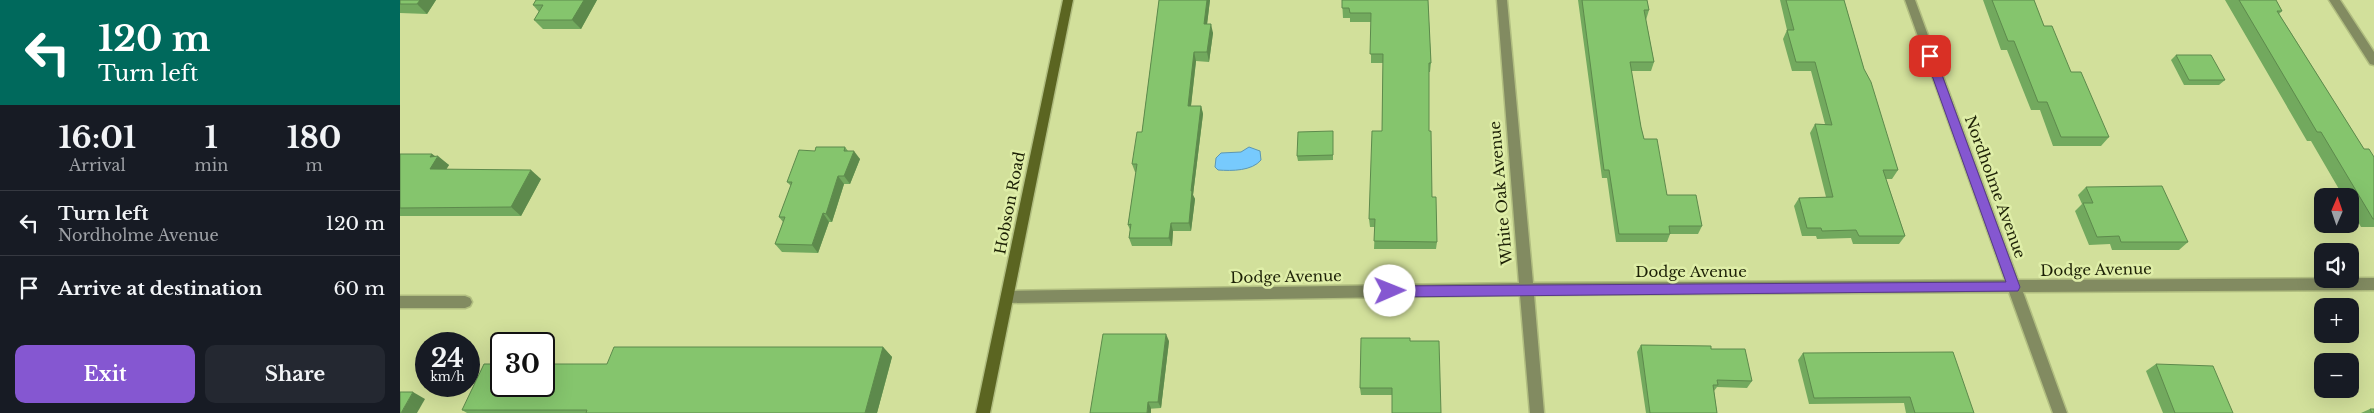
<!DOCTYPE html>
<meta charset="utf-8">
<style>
body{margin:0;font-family:"Libre Baskerville",serif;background:#242831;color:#f1f3f6;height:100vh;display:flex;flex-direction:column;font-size:19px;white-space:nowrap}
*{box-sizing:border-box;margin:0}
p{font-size:16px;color:#9ea1a6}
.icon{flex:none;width:28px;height:28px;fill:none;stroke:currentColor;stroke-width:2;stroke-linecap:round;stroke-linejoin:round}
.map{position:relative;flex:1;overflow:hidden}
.side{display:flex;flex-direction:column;background:#171b24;width:400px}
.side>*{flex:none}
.banner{background:#00695c;color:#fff;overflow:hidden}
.needle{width:32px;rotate:2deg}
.fabs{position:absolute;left:1914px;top:188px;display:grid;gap:10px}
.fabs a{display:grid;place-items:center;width:45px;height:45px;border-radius:10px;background:#171b24;box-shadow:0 5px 20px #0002;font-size:25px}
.speed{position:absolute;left:15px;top:332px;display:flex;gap:10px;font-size:25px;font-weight:700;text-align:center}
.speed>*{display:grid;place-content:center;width:65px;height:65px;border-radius:50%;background:#171b24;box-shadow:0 5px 20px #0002;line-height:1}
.speed small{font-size:12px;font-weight:400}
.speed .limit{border:2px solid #111;border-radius:8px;background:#fff;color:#111}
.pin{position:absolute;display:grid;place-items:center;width:42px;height:42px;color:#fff;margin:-21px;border-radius:10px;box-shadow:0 2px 8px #0006}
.me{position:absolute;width:55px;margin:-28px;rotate:89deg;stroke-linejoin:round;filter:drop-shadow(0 0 4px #0008)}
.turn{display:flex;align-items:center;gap:18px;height:105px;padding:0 15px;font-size:22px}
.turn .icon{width:65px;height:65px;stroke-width:2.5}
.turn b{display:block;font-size:35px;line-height:42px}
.eta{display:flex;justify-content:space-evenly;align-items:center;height:85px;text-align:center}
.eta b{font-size:30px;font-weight:800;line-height:35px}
.primary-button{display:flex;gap:10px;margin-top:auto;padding:10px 15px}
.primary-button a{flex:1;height:58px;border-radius:10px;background:#8557d1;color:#fff;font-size:20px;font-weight:800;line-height:58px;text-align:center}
.primary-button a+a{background:#242831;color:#f1f3f6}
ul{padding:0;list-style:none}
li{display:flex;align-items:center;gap:15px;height:65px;padding:0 15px;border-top:1px solid #363941}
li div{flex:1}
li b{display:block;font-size:19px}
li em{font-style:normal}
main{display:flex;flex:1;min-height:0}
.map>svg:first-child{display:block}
</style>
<main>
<section class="side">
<div class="banner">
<div class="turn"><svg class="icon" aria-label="left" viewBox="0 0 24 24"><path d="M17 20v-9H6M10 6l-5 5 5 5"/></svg><div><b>120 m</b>Turn left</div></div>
</div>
<div class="eta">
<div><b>16:01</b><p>Arrival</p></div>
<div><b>1</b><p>min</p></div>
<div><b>180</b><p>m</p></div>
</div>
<ul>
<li><svg class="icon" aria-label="left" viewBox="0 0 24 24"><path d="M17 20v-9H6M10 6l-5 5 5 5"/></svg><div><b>Turn left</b><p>Nordholme Avenue</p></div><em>120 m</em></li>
<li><svg class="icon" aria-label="arrive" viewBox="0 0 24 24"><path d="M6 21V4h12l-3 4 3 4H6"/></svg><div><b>Arrive at destination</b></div><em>60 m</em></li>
</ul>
<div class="primary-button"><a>Exit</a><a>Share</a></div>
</section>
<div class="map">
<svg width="1974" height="413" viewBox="0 0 1974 413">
<rect width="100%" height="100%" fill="#d2e09b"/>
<!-- water -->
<path fill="#77cafd" stroke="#5c97b3" d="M849 147 860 151 861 160C852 171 832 171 818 170L815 167 816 158 821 153 841 152Z"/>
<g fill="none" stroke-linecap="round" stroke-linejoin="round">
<defs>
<g id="street">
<path d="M1097 0H1107L1133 283 1605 280 1505 0H1515L1618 280 1974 278V290L1623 292 1667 413H1653L1609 292 1134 295 1144 413H1130L1120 295 608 303 603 301 601 297 603 293 608 291 1119 283Z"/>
<path d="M1929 0H1940L1974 52V65L1970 64Z"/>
<path d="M0 296H65L70 298 72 302 70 306 65 308H0Z"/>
</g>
<path id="secondary" d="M663 0H673L590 413H576Z"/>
</defs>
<!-- street casing -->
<use href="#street" stroke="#b1be80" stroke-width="3"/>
<!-- secondary casing -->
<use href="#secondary" stroke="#b1be80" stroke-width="3"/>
<!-- street -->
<use href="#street" fill="#828b61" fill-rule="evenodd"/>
<!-- secondary -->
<use href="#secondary" fill="#5b6521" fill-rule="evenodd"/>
</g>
<!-- wall -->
<g fill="#72a95e">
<path d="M0 0H36L27 14 0 13Z"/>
<path d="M136 0H197L181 29H143L134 20 139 12 133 5Z"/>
<path d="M759 0H810L807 24 813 33 809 62 796 61 791 106H801L803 114 793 195 795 199 791 231H773L772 246H732L729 238 730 230 728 225 736 172H735L732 164 742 132Z"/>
<path d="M942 0H1028L1031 63 1030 72H1029V131L1032 197 1037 242 1036 249H974L975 227H970L969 219 982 131 983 63H971V22H950V18H943Z"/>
<path d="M1178 0H1247L1249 10 1246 20 1254 62 1251 71H1231L1241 127 1244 139 1267 195 1302 226 1298 234H1270L1267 242H1216L1207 178H1202Z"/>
<path d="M1380 0H1444L1464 69 1498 170 1492 179H1486L1505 236 1499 244H1453L1451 238 1417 239 1416 236H1402L1394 206 1399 198 1426 197 1410 133 1415 124H1425L1411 71H1392L1383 39 1387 30Z"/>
<path d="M1583 0H1634L1644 26 1709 137 1701 146H1653L1640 110H1631L1607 50H1601Z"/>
<path d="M1825 0H1876L1882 11 1879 14 1925 87 1964 149 1974 157V227H1961L1950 208V196H1943L1911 141H1907Z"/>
<path d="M1776 55 1825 80 1819 85H1784L1771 60Z"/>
<path d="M933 136V160L898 161 897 156Z"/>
<path d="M445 147 448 151 460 159 450 184H444L432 222H429L418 253 382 252 375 244 383 222 379 217 391 186 387 182Z"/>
<path d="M0 154H32L49 165 46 169 141 179 121 216H0Z"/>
<path d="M1686 187 1788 242 1779 250H1712L1710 244 1689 245 1675 211 1682 204 1678 195Z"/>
<path d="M1010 338 992 395H961L960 388Z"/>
<path d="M769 341 761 408 690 413Z"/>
<path d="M1241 345 1311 349 1352 381 1347 388 1317 387 1314 391 1317 413H1246L1237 352Z"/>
<path d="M483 347 492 357 477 413H67L62 410 207 364Z"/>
<path d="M1403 353 1574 413H1506L1504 403 1409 404 1398 360Z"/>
<path d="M1756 364 1833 413H1763L1746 371Z"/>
<path d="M1970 409 1974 413H1961Z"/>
</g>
<!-- shaded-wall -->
<g fill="#5d8a4c">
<path d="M20 0H36L27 14 17 4Z"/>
<path d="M184 0H197L181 29 172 20Z"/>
<path d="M807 0H810L806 33 804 24Z"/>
<path d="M811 24 813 33 809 62 807 52Z"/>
<path d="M794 52 796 61 790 114 788 106Z"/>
<path d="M801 106 803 114 793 195 795 199 791 231 789 223 791 191Z"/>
<path d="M454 151 460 159 450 184 444 176Z"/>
<path d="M32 154 37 158 38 156 49 165 41 178 30 169V157Z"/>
<path d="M131 170 141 179 121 216 111 207Z"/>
<path d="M438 176 444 184 432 222 426 214Z"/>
<path d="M423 213 429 222 418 253 412 245Z"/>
<path d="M771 223 773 231 772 246 769 238Z"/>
<path d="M766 334 769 341 761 408 758 402Z"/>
<path d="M483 347 492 357 477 413H465Z"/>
<path d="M13 392 25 399 17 413H1Z"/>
<path d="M748 402 751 408V413H747Z"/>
</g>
<!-- building -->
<g fill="#85c56d" stroke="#5d8a4c">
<path d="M0 0H20L17 4H0Z"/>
<path d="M136 0H184L172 20H134L143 5H133Z"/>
<path d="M759 0H807L804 24H811L807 52H794L788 106H801L791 191H792L789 223H771L769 238H729L731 224 728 225 737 164H732L737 132H742Z"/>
<path d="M942 0H1028L1031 63H1029V131H1031L1032 197H1036L1037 242 974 241 975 219H969L972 131H982L983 54H970L971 13H950L949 8H942Z"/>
<path d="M1182 0H1247L1249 10H1244L1254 62H1230L1241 127 1244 139H1257L1267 195H1296L1302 226H1269L1270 234H1219L1209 170H1204Z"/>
<path d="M1386 0H1444L1464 69 1471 82 1498 170H1483L1505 236H1459L1456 230 1422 231 1421 228H1407L1399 198 1433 197 1415 124 1432 125 1415 62H1396L1387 30H1394Z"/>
<path d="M1592 0H1634L1644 26H1652L1671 72H1681L1709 137H1661L1647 102H1638L1614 41H1608Z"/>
<path d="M1839 0H1876L1882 11H1877L1925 87 1964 149H1969L1974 157V219H1973L1921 132H1917Z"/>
<path d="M1776 55H1811L1825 80H1789Z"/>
<path d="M933 131V155L897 156 898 132Z"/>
<path d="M416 147H445L444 151H454L444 176H438L426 214 423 213 412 245 375 244 385 217H379L392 182H387L399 150 415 151Z"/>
<path d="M0 154H32L30 157 38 156 30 169 131 170 111 207 0 208Z"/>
<path d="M1762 186 1788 242H1721L1719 236 1697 237 1683 203H1693L1686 187Z"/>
<path d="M703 334H766L758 402H748L747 413H690Z"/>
<path d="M961 338H1010V341H1039L1041 413H992V388H960Z"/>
<path d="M1241 345 1311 346V349H1345L1352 381 1317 380 1318 385H1313L1317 413H1250Z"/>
<path d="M214 347H483L465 413H186L187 410H62L84 364H101V386H144V364H207Z"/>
<path d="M1553 352 1574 413H1515L1510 397 1414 398 1403 353Z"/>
<path d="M1756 364 1813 366 1833 413H1775Z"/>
<path d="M0 392H13L1 413H0Z"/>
<path d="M1970 409H1974V413H1972Z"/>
</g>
<!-- route -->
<path fill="#8557d1" stroke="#563988" d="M1530 52 1535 56 1620 287 1618 291 990 297 984 291 990 286 1606 282 1525 56Z"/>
<g text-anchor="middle" stroke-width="5" stroke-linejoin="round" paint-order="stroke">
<!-- street labels -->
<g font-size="15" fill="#1d2106" stroke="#dfeea8">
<text transform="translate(1595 187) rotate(70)" y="5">Nordholme Avenue</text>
<text transform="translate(1101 193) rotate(-95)" y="5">White Oak Avenue</text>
<text transform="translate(610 203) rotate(-79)" y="5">Hobson Road</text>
<text transform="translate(1696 270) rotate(-1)" y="5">Dodge Avenue</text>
<text x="1291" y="277">Dodge Avenue</text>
<text transform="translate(886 277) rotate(-1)" y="5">Dodge Avenue</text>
</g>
</g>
</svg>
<div class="fabs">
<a><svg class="needle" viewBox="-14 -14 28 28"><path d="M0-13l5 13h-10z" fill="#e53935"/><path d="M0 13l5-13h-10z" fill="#9ea1a6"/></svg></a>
<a><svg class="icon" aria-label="sound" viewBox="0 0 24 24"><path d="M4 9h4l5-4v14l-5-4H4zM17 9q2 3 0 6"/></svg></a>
<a>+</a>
<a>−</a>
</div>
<div class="speed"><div>24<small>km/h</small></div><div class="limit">30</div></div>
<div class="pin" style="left:1530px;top:56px;background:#d93025"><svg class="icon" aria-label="arrive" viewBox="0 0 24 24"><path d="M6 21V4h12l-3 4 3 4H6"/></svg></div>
<svg class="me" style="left:990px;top:291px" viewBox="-20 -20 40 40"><circle r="19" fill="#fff"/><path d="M0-13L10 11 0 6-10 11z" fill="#8557d1"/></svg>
</div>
</main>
